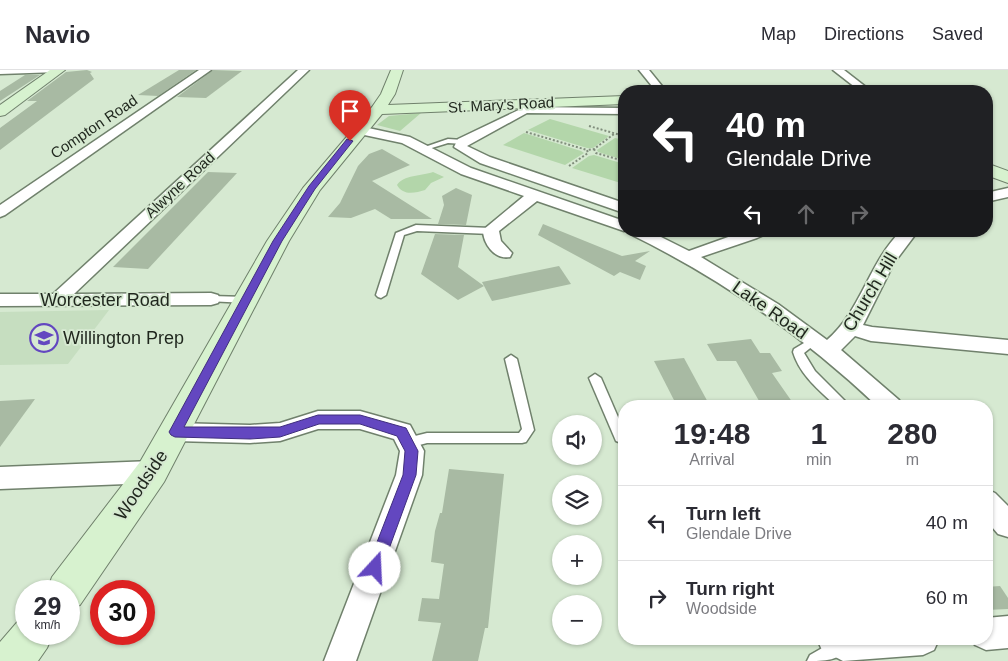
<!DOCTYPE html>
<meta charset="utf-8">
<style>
body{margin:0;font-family:Arial,sans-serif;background:#f7f7f7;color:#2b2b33;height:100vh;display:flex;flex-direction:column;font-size:19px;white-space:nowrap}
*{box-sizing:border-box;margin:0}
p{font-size:16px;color:#7c7c81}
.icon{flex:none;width:28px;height:28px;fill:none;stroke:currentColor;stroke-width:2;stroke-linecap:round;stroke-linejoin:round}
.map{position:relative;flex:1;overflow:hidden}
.panel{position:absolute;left:618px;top:330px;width:375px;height:245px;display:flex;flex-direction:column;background:#fff;border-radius:20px;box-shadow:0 1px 4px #0004}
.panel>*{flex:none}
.top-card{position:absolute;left:618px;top:15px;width:375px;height:152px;border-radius:20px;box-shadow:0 1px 4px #0004;background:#202124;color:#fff;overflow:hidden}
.fabs{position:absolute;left:552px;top:345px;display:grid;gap:10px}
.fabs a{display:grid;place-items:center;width:50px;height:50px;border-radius:50%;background:#fff;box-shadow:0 1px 4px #0004;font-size:25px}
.speed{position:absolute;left:15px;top:510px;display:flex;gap:10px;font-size:25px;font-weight:700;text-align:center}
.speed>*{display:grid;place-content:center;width:65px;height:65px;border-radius:50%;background:#fff;box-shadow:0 1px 4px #0004;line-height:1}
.speed small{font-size:12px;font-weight:400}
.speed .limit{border:8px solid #d22;background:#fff;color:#111}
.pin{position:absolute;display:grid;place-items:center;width:42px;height:42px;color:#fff;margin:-51px -21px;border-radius:50% 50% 50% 0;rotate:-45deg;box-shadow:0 0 5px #0007}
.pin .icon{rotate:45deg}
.me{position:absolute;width:55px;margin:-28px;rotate:20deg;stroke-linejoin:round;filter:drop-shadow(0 0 4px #0008)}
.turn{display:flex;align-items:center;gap:18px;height:105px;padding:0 25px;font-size:22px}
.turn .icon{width:65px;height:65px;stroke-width:2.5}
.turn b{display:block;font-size:35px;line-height:42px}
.lanes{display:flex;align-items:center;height:48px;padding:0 25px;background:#0003;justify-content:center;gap:25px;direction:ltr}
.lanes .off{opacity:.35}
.eta{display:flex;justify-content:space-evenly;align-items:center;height:85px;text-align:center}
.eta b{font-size:30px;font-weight:700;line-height:35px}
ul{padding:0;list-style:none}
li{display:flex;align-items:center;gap:15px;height:75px;padding:0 25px;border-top:1px solid #e1e1e2}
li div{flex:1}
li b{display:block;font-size:19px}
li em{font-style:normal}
header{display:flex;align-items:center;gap:30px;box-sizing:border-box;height:70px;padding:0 25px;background:#fff;border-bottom:1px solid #e1e1e2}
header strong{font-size:24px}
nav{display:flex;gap:28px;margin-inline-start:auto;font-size:18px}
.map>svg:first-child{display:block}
</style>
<header>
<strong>Navio</strong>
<nav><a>Map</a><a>Directions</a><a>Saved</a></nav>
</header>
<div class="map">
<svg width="1008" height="591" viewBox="0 0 1008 591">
<rect width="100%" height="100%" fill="#d6e9d1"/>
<!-- built -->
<path fill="#c6dec0" d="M109 240 68 294 0 295V242Z"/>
<!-- green -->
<g fill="#b3d6aa">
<path d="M421 43 400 61 377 55 389 46Z"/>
<path d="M550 49 609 66 593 78H587L528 60Z"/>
<path d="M524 63 581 81 584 83 565 95 503 75Z"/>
<path d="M615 68 624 70V90L598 82 597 80Z"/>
<path d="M594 85 624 94V114L572 98 589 86Z"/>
<path d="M433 102 444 107 431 113 425 120C415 123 403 126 397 115 403 105 422 106 433 102Z"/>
</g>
<!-- building -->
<g fill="#a8baa3">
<path d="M87 0 92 2 90 3 94 9 0 80V58L37 31H27L66 2Z"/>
<path d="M179 0H196L158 26 138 25Z"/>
<path d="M213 0 242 1 206 28 177 27Z"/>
<path d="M25 5H40L0 31V21Z"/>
<path d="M382 79 410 95 372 111 432 149H391L375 139 351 148 328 147 340 133 358 96 369 84Z"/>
<path d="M208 102 237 103 148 199 113 197Z"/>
<path d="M456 118 472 125 466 155 438 154 444 135 442 126Z"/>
<path d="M543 154 622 186 650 181 635 191 646 196 640 210 620 202 614 206 538 165Z"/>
<path d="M435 164 464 165 458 197 484 216 458 230 421 204Z"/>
<path d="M559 196 571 214 492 231 482 212Z"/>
<path d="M751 269 760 283H770L782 301 772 303 795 336H762L736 291H717L707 274Z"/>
<path d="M684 288 710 336H677L654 291Z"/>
<path d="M35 329 0 377V331Z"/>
<path d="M449 399 504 404 488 558H485L478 591H432L441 553 418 551 422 528 439 529 444 494 431 492 435 461 440 443H442Z"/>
<path d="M1000 516 1008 528V539L986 540V517Z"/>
</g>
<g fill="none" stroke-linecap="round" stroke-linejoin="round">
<defs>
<g id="lane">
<path d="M0 0H62L59 2 0 4Z"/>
<path d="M448 69 463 70 466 72 463 74 448 73 422 81 419 79Z"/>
<path d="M416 155 491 158 495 161 491 164 417 161 404 165 386 225 381 228 378 227 376 225 396 163Z"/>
<path d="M211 226 247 227 252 230 247 233 207 231 206 229 207 227Z"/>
<path d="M814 267 819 271 804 283 815 301 850 336H836C819 320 800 305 793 282L794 279Z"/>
<path d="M511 285 517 289 534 360 526 372 522 373H427L408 378 403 377 402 373 403 369 427 363H519L522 359 505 289Z"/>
<path d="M595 304 601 308 624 361V374L616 371 589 308Z"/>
<path d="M838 569 847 570 849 576C842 591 823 591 807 591L810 585Z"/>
</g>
<g id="street">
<path d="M199 0H211L5 145 0 147V135Z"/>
<path d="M298 0H309L74 224 211 223 218 225 220 229 218 233 211 235 0 236V224H53Z"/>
<path d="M639 0H649L666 21H656Z"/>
<path d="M833 0H844L871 21H860Z"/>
<path d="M525 37 624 38V44L527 43 467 76 490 87 624 133V143L480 93 454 77 458 69Z"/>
<path d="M359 56 410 67 471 98 624 151V161L537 131 499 161 501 171 512 183 510 187C495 190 483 174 483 160L524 126 461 104 402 73 355 63 353 60Z"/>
<path d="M1008 118V127L986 132V123Z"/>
<path d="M628 161H649L689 181 745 161H768L766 164 757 168 701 187 778 234 827 270C861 241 869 192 901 161H918L894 193 863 255 872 257 1008 270V284L871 271 855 266 841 280 899 330 902 336H877C803 266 722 209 630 164Z"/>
<path d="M318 341H360L410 355 424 381 422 405 356 591H324L396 405 400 381 394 369 360 359H318L280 371 250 373 175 371 167 369 163 362 167 355 175 353 250 355 280 353Z"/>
<path d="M152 391 161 394 165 402 161 410 152 413 0 419V397Z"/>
<path d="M986 419 995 423 1008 436V467L998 464 986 450Z"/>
<path d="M1008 546V578L986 580 975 575 972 569H986V548Z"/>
<path d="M817 569H939L934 580 923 585 843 591 822 580Z"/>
</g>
<g id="secondary">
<path d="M50 0H65L5 45 0 46V35Z"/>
<path d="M391 0H403L395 24 388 35 624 26V34L382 44 320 120 289 171 164 412 80 535 69 539V521H47L52 507 140 392 267 171 303 118 372 37 381 24Z"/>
<path d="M986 93 1008 101V113L986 105Z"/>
<path d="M26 546V564H53L47 578 38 591H0V572L19 550Z"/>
</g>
</defs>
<!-- lane casing -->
<use href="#lane" stroke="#70816c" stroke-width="3"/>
<!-- street casing -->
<use href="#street" stroke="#70816c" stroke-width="3"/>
<!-- secondary casing -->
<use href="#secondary" stroke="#70816c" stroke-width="2"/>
<!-- path -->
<g stroke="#808d7c" stroke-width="2" stroke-dasharray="2 2" stroke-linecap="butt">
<path d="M589 56 624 66"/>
<path d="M526 62 587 80"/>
<path d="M594 79 596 83 624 91"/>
<path d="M569 96 588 83 587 80 594 79 614 64"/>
</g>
<!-- lane -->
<use href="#lane" fill="#fff" fill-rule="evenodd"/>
<!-- street -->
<use href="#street" fill="#fff" fill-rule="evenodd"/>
<!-- secondary -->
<use href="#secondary" fill="#d7f2cf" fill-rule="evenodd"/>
</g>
<!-- route -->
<path fill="#6347c0" stroke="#402e7d" d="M347 69 353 71 315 119 282 171 184 357H280L318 345H360L406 358 418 381 416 405 382 498 380 503 375 505 369 503 367 498 403 405 405 381 397 366 360 354H319L280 367 250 369 175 367 171 365 169 362 273 171 309 116Z"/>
<!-- icons -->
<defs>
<symbol id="school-ring" viewBox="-11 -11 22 22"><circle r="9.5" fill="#d6e9d1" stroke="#6347c0" stroke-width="1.5"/><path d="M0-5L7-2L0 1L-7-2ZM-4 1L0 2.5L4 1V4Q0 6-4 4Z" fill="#6347c0"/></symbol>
</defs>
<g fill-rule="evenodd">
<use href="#school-ring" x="28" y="252" width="32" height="32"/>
</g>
<g text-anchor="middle" stroke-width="4" stroke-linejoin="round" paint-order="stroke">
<!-- far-street labels -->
<g font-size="15" fill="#1f261d" stroke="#d6e9d1">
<text transform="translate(501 35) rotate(-3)" y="5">St. Mary's Road</text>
<text transform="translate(94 57) rotate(-34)" y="5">Compton Road</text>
<text transform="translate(180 115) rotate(-43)" y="5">Alwyne Road</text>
</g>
<!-- street labels -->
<g font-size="18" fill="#1f261d" stroke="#d6e9d1">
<text transform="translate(870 222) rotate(-59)" y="6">Church Hill</text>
<text x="105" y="236">Worcester Road</text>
<text transform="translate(770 240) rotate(35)" y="6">Lake Road</text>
<text transform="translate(141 415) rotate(-56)" y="6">Woodside</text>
</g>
<!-- poi labels -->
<g font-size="18" fill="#1f261d" stroke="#d6e9d1" text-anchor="start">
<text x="63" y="274">Willington Prep</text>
</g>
</g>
</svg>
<div class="fabs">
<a><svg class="icon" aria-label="sound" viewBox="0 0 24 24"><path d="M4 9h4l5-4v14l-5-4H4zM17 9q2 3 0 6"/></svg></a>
<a><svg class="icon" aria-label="layers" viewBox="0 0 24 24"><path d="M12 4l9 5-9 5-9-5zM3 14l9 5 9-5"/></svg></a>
<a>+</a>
<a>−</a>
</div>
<div class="speed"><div>29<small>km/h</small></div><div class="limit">30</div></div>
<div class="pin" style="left:350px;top:71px;background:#d93025"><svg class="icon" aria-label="arrive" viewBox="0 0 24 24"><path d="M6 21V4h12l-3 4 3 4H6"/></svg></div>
<svg class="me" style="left:375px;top:498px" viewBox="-20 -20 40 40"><circle r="19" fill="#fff"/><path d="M0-13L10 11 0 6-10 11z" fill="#6347c0"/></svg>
<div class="top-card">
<div class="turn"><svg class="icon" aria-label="left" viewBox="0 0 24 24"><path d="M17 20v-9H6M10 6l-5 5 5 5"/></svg><div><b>40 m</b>Glendale Drive</div></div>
<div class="lanes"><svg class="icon" aria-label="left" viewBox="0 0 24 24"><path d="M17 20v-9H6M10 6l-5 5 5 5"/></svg><svg class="icon off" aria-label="ahead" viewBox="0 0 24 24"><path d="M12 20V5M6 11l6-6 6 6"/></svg><svg class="icon off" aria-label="right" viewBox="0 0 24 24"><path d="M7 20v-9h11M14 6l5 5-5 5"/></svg></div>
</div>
<section class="panel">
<div class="eta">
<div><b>19:48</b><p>Arrival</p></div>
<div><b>1</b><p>min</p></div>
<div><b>280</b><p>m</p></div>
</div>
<ul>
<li><svg class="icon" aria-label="left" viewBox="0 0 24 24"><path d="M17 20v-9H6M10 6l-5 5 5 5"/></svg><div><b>Turn left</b><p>Glendale Drive</p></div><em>40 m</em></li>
<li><svg class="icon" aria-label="right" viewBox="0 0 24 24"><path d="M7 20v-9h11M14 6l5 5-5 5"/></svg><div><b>Turn right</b><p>Woodside</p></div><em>60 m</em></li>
</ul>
</section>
</div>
